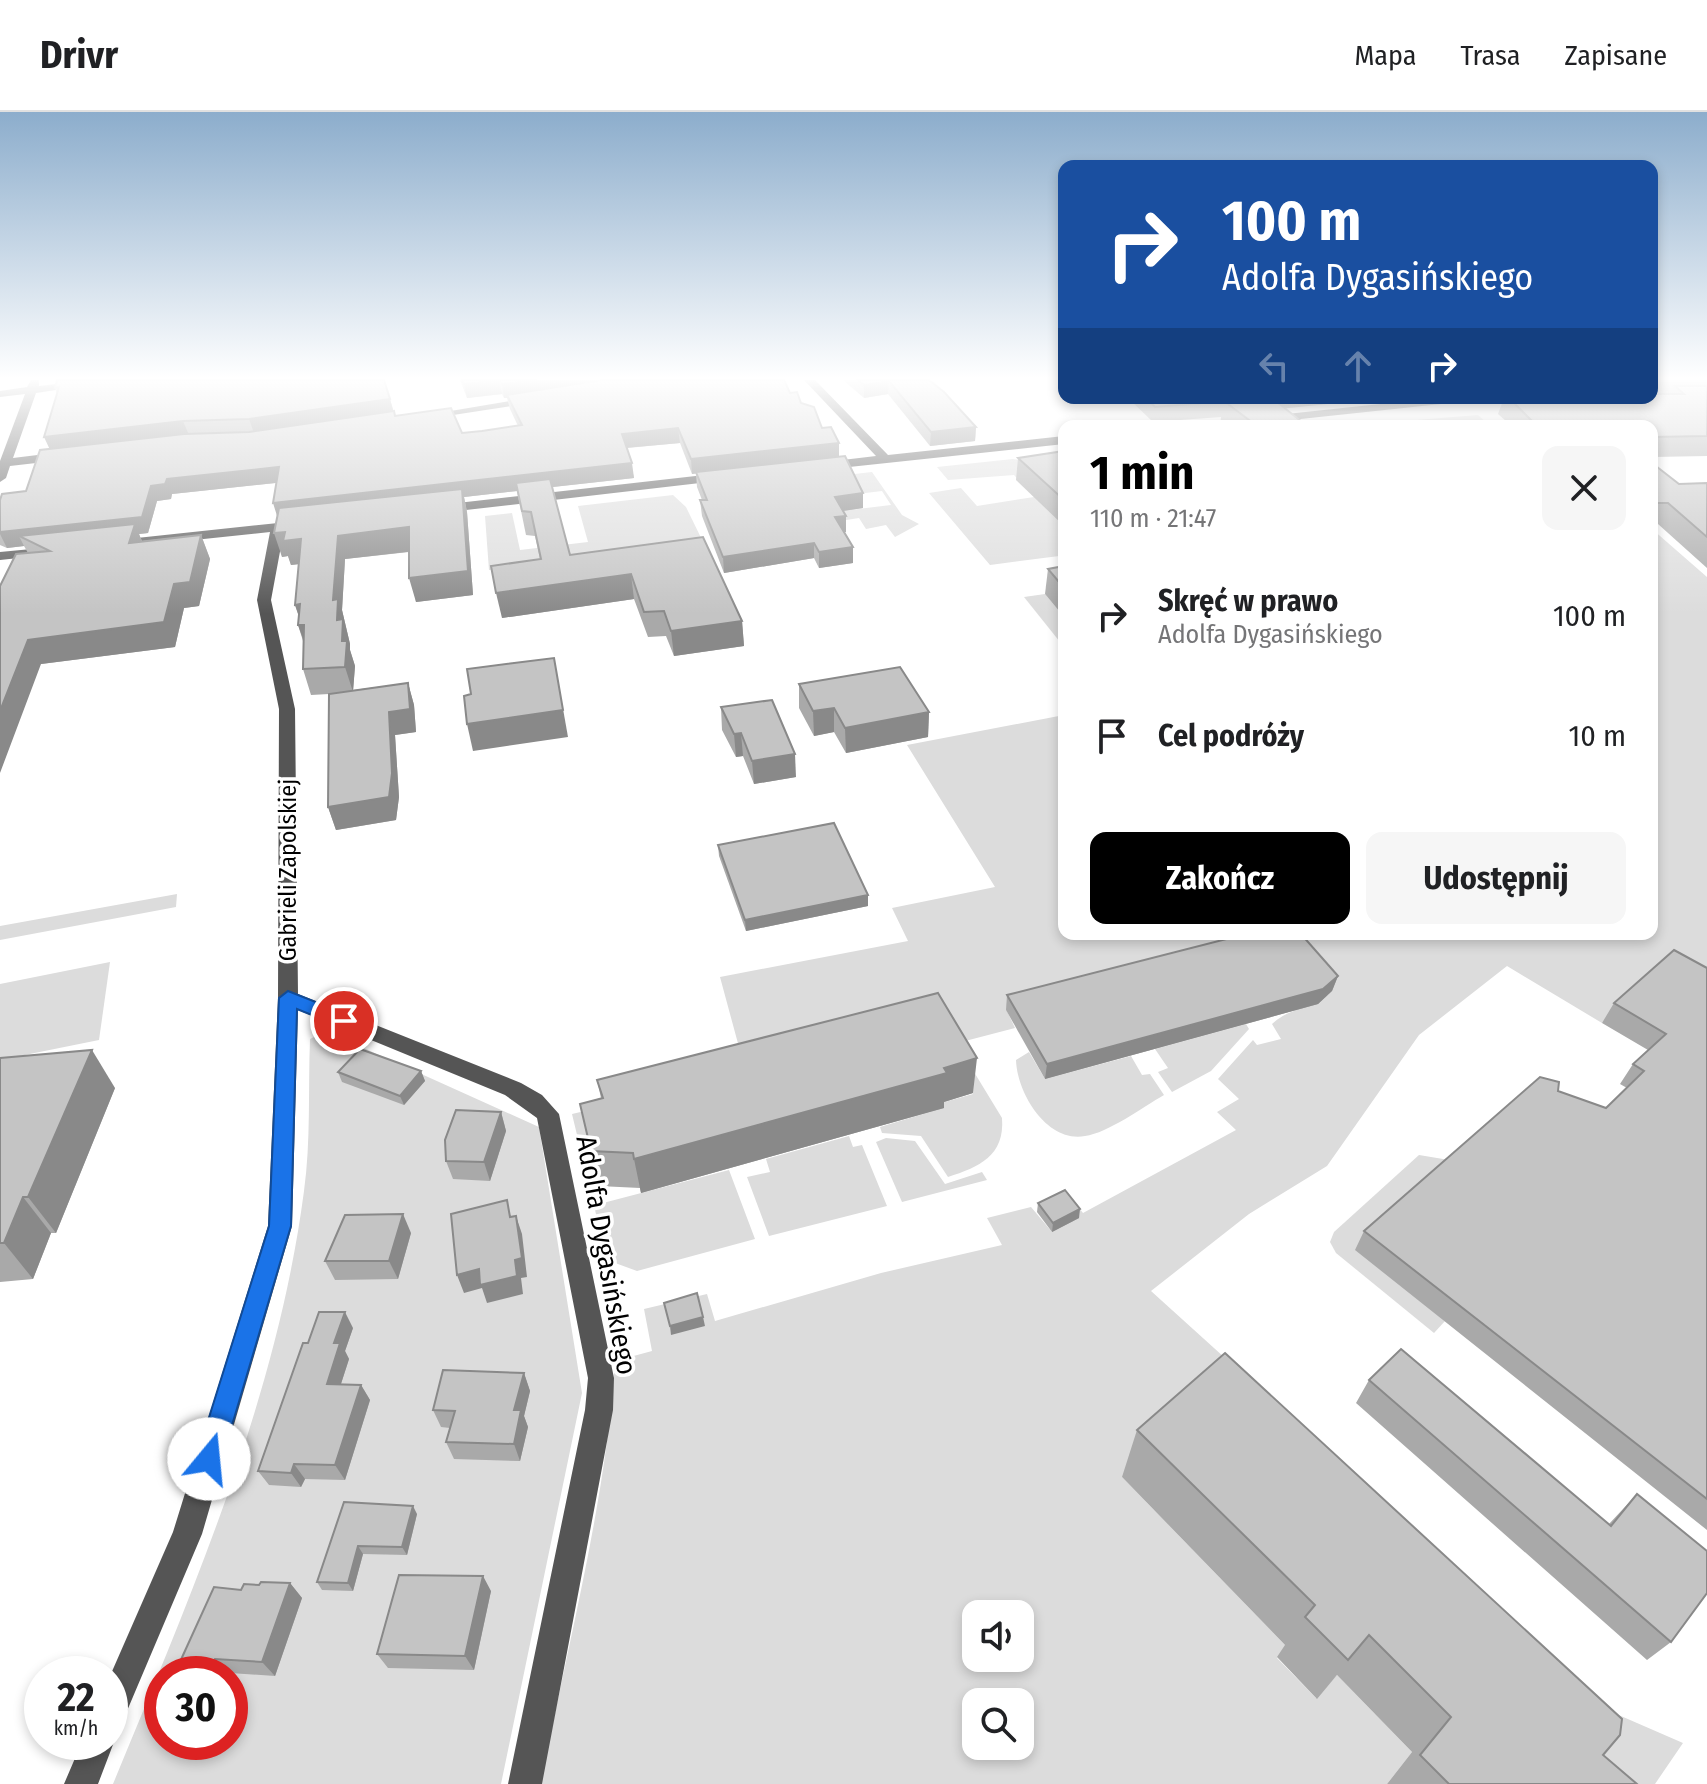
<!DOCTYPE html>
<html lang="pl">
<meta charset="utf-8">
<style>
body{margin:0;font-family:"Fira Sans Condensed",sans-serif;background:#f6f6f6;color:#202124;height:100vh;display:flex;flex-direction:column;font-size:30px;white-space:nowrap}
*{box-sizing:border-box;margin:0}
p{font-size:26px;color:#757577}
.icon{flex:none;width:44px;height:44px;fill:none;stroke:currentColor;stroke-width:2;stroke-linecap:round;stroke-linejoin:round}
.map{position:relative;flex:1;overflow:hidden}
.drawer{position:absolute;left:1058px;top:308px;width:600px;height:520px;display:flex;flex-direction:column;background:#fff;border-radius:16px;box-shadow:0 4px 12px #0003}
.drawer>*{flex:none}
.top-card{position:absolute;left:1058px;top:48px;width:600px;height:244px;border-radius:16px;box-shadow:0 4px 12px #0003;background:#1a4fa0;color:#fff;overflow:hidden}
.buttons{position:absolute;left:962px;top:1488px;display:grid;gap:16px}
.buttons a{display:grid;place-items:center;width:72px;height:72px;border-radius:16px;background:#fff;box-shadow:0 4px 12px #0003;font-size:40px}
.speed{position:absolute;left:24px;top:1544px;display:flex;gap:16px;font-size:40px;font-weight:700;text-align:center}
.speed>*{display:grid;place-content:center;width:104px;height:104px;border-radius:50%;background:#fff;box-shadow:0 4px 12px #0003;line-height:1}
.speed small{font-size:20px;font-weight:400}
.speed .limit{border:12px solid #d22;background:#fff;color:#111}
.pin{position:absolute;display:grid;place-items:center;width:68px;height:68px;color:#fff;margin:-34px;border:4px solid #fff;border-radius:50%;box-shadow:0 2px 8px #0007}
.me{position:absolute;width:88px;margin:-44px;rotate:17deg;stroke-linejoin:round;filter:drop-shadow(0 0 6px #0008)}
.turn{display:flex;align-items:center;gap:28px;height:168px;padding:0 32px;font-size:36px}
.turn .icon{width:104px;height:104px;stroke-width:2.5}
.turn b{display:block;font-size:56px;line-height:68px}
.lanes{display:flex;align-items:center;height:76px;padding:0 32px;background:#0003;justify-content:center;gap:40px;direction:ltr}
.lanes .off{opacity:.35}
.round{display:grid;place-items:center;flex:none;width:84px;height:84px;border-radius:16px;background:#f6f6f6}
.head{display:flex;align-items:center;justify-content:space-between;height:136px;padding:0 32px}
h1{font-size:48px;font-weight:700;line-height:60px;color:#000}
.action{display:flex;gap:16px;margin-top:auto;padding:16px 32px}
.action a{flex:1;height:92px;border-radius:16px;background:#000;color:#fff;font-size:32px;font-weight:700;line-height:92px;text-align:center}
.action a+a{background:#f6f6f6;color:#202124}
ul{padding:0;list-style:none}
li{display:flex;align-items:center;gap:24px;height:120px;padding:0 32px}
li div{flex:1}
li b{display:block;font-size:30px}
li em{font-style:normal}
header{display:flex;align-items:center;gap:48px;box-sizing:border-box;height:112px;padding:0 40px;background:#fff;border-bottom:2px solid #e0e0e0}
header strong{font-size:38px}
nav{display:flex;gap:44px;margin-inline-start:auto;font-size:28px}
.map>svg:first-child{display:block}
</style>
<header>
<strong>Drivr</strong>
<nav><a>Mapa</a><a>Trasa</a><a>Zapisane</a></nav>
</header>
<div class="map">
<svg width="1707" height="1672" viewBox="0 0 1707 1672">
<rect width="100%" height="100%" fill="#fff"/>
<!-- green -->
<g fill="#dcdcdc" fill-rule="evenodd">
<path d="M1478 303 1490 314H1397L1392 310Z"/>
<path d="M1013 347 1027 349 1064 384V448L1059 444 990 453 929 381 961 376 977 394 1034 385 1014 363 948 368 937 355Z"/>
<path d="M872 360 902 403 919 412 895 425 886 413 866 417 859 406 840 409 817 402 891 393 882 379 757 394 716 378Z"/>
<path d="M673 383 686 395 706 436 489 458 485 404 512 401 520 438 588 430 578 394Z"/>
<path d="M1652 417 1707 465V883L1662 858 1602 911 1507 854 1419 923 1327 1054 1249 1102 1151 1179 1395 1400 1122 1365 1286 1534 1277 1546 1316 1586 1337 1563 1412 1640 1387 1672H541C567 1532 606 1392 615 1249L652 1239 644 1197 707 1182 715 1209 881 1161 1002 1133 987 1106 1031 1095 1052 1120 1067 1081 1083 1101 1236 1018 1217 1000 1239 987 1218 967 1253 928 1257 933 1281 927 1272 912C1290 895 1314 897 1332 879L1006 897 1015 916 589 1027 603 1091 729 1058 755 1127 637 1159 607 1148 572 1002 746 961 720 865 908 829 892 796 995 775 907 633 1064 603V822H1343L1350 826 1355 822H1652ZM976 1502H1020V1546H976ZM976 1590H1020V1634H976Z"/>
<path d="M1045 482 1064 505V535L1024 485Z"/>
<path d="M177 782 176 795 0 828V814Z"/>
<path d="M110 850 99 928 0 948V872Z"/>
<path d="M1246 912 1249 917 1211 959 1172 980 1158 960 1168 956 1155 937Z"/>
<path d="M326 919 539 1015 582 1281 501 1672H113C192 1480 277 1286 304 1079 311 1029 308 977 310 927ZM162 1562H230V1630H162Z"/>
<path d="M1029 940 1045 967 1131 944 1142 963 1150 962 1164 983C1143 995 1108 1021 1085 1024 1047 1031 1017 981 1016 948Z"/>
<path d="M974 960 1002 1006C1005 1044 979 1055 948 1065L921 1024 882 1021 880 1015 943 996 941 991 973 982Z"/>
<path d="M849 1024 853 1035 862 1033 887 1094 769 1124 747 1065 770 1060 766 1047Z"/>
<path d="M886 1026 915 1029 945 1072 982 1060 987 1068 902 1090 876 1030Z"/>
<path d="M1419 1043 1455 1049 1445 1209 1434 1221 1336 1141 1330 1130 1334 1120Z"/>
<path d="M1455 1485 1614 1601 1683 1631 1655 1672H1608Z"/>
</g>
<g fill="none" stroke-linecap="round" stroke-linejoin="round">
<!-- minor -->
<g fill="#555" fill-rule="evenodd">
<path d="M31 268H39V274L93 268H121L36 281 13 346 62 340 68 344 62 348 10 354 6 366 0 370V349L25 282 0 285V279L27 275Z"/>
<path d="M804 268H815L888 343 1064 324V332L821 358 815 354 817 351 876 344Z"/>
<path d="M534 285 538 286V290L427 307 421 304Z"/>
<path d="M1437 286H1475L1469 289 1234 314H1195L1201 311Z"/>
<path d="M1478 286H1528L1506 292Z"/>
<path d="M722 361 726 362V368L440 401 434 397 440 393Z"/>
<path d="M278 411 289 410 296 414 284 418 271 488 295 597 298 882 521 971 542 983 559 1002 614 1266 613 1298 542 1672H508L585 1298 588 1266 537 1006 505 983 298 898 292 1114 202 1422 121 1613 110 1618V1564L173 1420 268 1114 278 886 279 597 257 488 270 420 118 436 111 432 118 428Z"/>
<path d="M42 436 49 440 47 443 0 448V440Z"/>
<path d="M110 1619 114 1630 98 1672H64L82 1630H110Z"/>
</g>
</g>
<!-- wall -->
<g fill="#a9a9a9">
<path d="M460 268H784L790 281 801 291 822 316 839 345 863 396 843 399 846 404V420H844L853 451 819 456 814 446 724 461 702 404 700 388H702L697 375 696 361 692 362 680 331 627 336 634 366 552 375 570 443 703 425 742 509 744 534 674 544 666 524 648 525 634 487 502 506 540 447 535 424 526 423 517 379 464 385 467 400 473 483 416 490 409 440 345 447 342 498 350 532V538L355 554 353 578 408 571 414 593 416 620 395 623 399 685 396 708 336 718 328 695 329 582 311 583 303 557V529L298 513 299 505 295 493 299 452 291 453 288 444 282 445 277 405 276 371 172 382 171 387 157 389 148 421 139 422 142 429 201 423 210 447 199 494 184 496 175 535 41 552 28 441 24 434 7 436 0 433V388L26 379 49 337 57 282 55 276 385 270 395 304 462 321 518 314 510 297 507 286H504L502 282 467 286Z"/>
<path d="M843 268H929L976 315 975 329 930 334 888 282 864 286Z"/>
<path d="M1652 268H1707V344L1652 345V314H1478L1479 312 1507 310 1498 302 1504 286H1652L1654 282 1652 280Z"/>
<path d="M1128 286H1385L1285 296 1307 314H1220L1221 305 1153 310Z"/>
<path d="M1064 339V414L1016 368 1018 346Z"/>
<path d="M1652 351 1679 372 1707 371V456L1658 412H1652Z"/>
<path d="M1064 454V505L1045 482 1048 457Z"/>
<path d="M799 572 929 600 928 625 846 641 834 620 814 624 799 596Z"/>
<path d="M721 595 796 665 754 672 743 644 736 645 722 618Z"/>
<path d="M718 733 868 783V794L746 819 719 744Z"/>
<path d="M1707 856V1418L1355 1138 1364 1119 1558 979 1606 996 1627 976 1620 972 1633 952 1648 938 1602 911 1614 891Z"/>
<path d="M1338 864 1332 879 1318 892 1045 967 1006 898 1007 883Z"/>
<path d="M0 946 115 976 56 1121H51L33 1167 0 1170Z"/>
<path d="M421 959 425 969 404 993 342 970 338 960Z"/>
<path d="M597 968 973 981 944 990V996L641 1081 640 1076 599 1074 580 992 601 986Z"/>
<path d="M501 1000 506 1019 490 1069 453 1067 446 1049Z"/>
<path d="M1038 1091 1079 1106 1052 1120 1037 1100Z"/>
<path d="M411 1121 398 1167 335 1168 325 1149Z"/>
<path d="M353 1216 345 1239 349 1247 341 1272 361 1273 370 1288 345 1368 305 1367 301 1375 269 1373 258 1359 308 1231Z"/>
<path d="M524 1261 530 1279 524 1304 528 1315 520 1349 454 1347 446 1330 450 1316 441 1315 433 1298Z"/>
<path d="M1369 1268 1609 1412 1637 1382 1671 1530 1647 1548 1356 1291Z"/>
<path d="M1137 1318 1603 1643 1637 1672H1387L1412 1640 1337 1563 1317 1587 1277 1545 1285 1533 1122 1365Z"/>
<path d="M344 1390 417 1402 407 1443 363 1442 353 1479 322 1478 317 1470Z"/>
<path d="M290 1471 302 1486 275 1564 230 1561 229 1562H190L179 1552 241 1478 259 1473Z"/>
<path d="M491 1479 474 1558 388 1556 377 1542Z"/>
</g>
<!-- shaded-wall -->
<g fill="#898989">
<path d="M499 268 502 282 467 286 464 272Z"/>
<path d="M537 268H640L507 283V286H504L502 272Z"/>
<path d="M889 269 888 282 864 286V273Z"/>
<path d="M1252 286H1385L1252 300Z"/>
<path d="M390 287 394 302 254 321 249 307Z"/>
<path d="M183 309 189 323 51 340 44 325Z"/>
<path d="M976 315 975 329 930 334 931 320Z"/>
<path d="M678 316 680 331 624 336 622 322Z"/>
<path d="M839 331V346L692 362 691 347Z"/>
<path d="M632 351 634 366 464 385 467 400 473 483 416 490 409 466 462 385 278 407 273 391Z"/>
<path d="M279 355 284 370 172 382 171 387 157 389 148 421 139 422 144 435 19 424 24 434 7 436 0 422V420L151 374 167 367Z"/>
<path d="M863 381V396L836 400 835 385Z"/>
<path d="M846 404V420L836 421 835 405Z"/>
<path d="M409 415 415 439 345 447 342 498 350 532V538L355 554 353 580 345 555 333 488 338 424Z"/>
<path d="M285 420 301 427 308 451 291 453 288 444 282 445 274 421Z"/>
<path d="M201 423 210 447 199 494 184 496 175 535 41 552 0 661V599L28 528 174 472Z"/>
<path d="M814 431V446L724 461 723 445Z"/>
<path d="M853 435V451L819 456V440Z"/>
<path d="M631 462 634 487 502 506 496 481Z"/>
<path d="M300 492 307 538 298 513H302L295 493Z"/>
<path d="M742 509 744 534 674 544 671 519Z"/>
<path d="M554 546 568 625 473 639 467 612Z"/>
<path d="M408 571 414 593 416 620 395 623 399 685 396 708 336 718 328 695Z"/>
<path d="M834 596V620L814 624 813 599Z"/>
<path d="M929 600 928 625 846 641 845 616Z"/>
<path d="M741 621 743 644 736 645 734 622Z"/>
<path d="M795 642 796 665 754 672 752 649Z"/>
<path d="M868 783V794L746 819 745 808Z"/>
<path d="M1338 864 1332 879 1318 892 1045 967 1047 952Z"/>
<path d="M92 938 115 976 56 1121 28 1085Z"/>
<path d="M977 946 973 981 944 990V996L641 1081 634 1047Z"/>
<path d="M421 959 425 969 404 993 400 984Z"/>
<path d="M501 1000 506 1019 490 1069 484 1050Z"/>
<path d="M23 1085 51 1121 33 1167 4 1131Z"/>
<path d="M1080 1097 1079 1106 1052 1120 1053 1111Z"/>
<path d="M403 1102 411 1121 398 1167 389 1149Z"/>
<path d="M516 1104 522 1122 527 1165 521 1166 523 1182 487 1191 482 1176 464 1181 457 1163 515 1148Z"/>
<path d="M345 1200 353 1216 345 1239 349 1247 336 1287 327 1272 334 1231Z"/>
<path d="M703 1205 705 1214 671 1223 670 1214Z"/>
<path d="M524 1261 530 1279 524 1304 528 1315 520 1349 514 1332V1298Z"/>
<path d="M361 1273 370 1288 345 1368 335 1353Z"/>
<path d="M294 1352 305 1367 301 1375 291 1361Z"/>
<path d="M413 1394 417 1402 407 1443 402 1435Z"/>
<path d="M358 1434 363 1442 353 1479 348 1471Z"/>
<path d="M483 1464 491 1479 474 1558 465 1544Z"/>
<path d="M290 1471 302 1486 275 1564 262 1550Z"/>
<path d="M215 1547 230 1561 229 1562H219L212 1555Z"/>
</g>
<!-- building -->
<g fill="#c4c4c4" stroke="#898989" stroke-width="2">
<path d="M57 268H384L390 287 249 307 183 309 44 325 59 275 55 276Z"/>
<path d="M462 268H537L502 272 499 268 464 272Z"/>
<path d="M602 268H784L790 281 797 280 801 291 814 295 822 316 831 315 839 331 691 347 678 316 622 322 632 351 273 391 279 355 167 367 165 372 151 374 142 405 0 420V388L2 382 26 379 40 338 184 322 249 320 394 299 395 304 451 296 462 321 482 319 522 313 507 283Z"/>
<path d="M858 268H929L944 280 976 315 931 320 889 269 864 273Z"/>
<path d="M1675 274H1707V324L1652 325V314H1482L1479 312 1532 309 1509 286H1652V282H1684Z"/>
<path d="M1146 286H1253L1254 287 1155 295Z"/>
<path d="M1272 286 1307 314H1257L1224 289Z"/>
<path d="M1064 339V388L1018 346Z"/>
<path d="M845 344 863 381 835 385 846 404 835 405 853 435 819 440 814 431 723 445 700 388H707L696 360Z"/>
<path d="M1652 351 1679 372 1707 371V425L1668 391H1652Z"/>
<path d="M550 367 570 443 703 425 742 509 671 519 664 499 644 500 631 462 496 481 491 454 541 447 531 400 522 399 516 371Z"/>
<path d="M462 377 468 459 409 466V415L338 424 333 488 338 487 337 508 343 507 342 529H347L345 555 303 557 304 513H298L300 492 295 493 301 427 283 429 285 420 274 421 279 396Z"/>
<path d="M135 412 129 431 201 423 190 470 174 472 164 510 28 528 0 599V474L16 442 50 439 19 424Z"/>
<path d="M1064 454V476L1048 457Z"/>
<path d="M554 546 563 598 467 612 464 584 471 582 467 557Z"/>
<path d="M900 555 929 600 845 616 834 596 813 599 799 572Z"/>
<path d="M408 571 410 597 389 600 392 661 389 685 328 695 329 582Z"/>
<path d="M772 588 795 642 752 649 741 621 734 622 721 595Z"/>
<path d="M834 711 868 783 745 808 718 733Z"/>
<path d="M1246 822H1301L1338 864 1323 877 1047 952 1007 883Z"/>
<path d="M1674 838 1707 856V1387L1364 1119 1540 965 1559 970 1558 979 1606 996 1644 959 1633 952 1666 922 1614 891Z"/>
<path d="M938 881 977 946 944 956 947 961 634 1047 633 1041 591 1039 580 992 603 986 597 968Z"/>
<path d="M360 937 421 959 400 984 338 960Z"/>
<path d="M92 938 28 1085H23L4 1131H0V946Z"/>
<path d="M456 998 501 1000 484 1050 446 1049 445 1028Z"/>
<path d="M1065 1078 1080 1097 1053 1111 1038 1091Z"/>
<path d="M507 1088 510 1105 516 1104 522 1146 515 1148 517 1164 480 1173 479 1157 457 1163 451 1102Z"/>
<path d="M403 1102 389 1149H325L345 1103Z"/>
<path d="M697 1181 703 1205 670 1214 664 1191Z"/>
<path d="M319 1200H345L334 1231H340L327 1272 361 1273 335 1353 294 1352 291 1361 258 1359 303 1231H308Z"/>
<path d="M1401 1237 1611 1414 1637 1382 1707 1439V1481L1671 1530 1369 1268Z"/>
<path d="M1225 1241 1622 1607 1620 1623 1603 1643 1637 1672H1449L1420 1643 1451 1605 1369 1523 1348 1548 1305 1505 1315 1493 1137 1318Z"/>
<path d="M443 1258 524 1261 514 1298H521L514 1332 446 1330 455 1299 433 1298Z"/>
<path d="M344 1390 413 1394 402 1435 358 1434 348 1471 317 1470Z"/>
<path d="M399 1463 483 1464 465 1544 377 1542Z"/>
<path d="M261 1470 290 1471 262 1550 215 1547 212 1555 179 1552 214 1475 241 1478 244 1472 259 1473Z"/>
</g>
<!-- sky -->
<linearGradient id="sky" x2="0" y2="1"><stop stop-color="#8cadcc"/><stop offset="0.53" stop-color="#fff"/><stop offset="1" stop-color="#fff" stop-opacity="0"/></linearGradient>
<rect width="1707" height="502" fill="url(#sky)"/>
<!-- route -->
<path fill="#1a73e8" stroke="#114b97" stroke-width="2" d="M288 879 351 904 354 909 344 916 297 897 291 1114 222 1347 218 1356 209 1360 200 1356 196 1347 269 1114 279 886Z"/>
<g text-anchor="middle" stroke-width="7" stroke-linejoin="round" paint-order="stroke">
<!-- street labels -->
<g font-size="24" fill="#000" stroke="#fff">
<text transform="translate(288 758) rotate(-90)" y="8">Gabrieli Zapolskiej</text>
</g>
<!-- near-street labels -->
<g font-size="28" fill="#000" stroke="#fff">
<text transform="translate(607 1143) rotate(80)" y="10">Adolfa Dygasińskiego</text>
</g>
</g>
</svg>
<div class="buttons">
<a><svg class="icon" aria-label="sound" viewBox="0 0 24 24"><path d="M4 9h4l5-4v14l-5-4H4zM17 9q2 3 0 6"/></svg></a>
<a><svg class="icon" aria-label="search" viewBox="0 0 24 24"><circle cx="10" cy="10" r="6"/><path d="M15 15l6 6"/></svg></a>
</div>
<div class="speed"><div>22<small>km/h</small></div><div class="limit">30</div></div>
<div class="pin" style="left:344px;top:909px;background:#d93025"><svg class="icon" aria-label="arrive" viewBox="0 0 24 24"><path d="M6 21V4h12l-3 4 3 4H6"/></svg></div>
<svg class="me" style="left:209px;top:1347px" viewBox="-20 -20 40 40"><circle r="19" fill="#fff"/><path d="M0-13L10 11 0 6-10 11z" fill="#1a73e8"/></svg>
<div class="top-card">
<div class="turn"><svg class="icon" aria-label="right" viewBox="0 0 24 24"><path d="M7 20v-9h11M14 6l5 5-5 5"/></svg><div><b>100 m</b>Adolfa Dygasińskiego</div></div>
<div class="lanes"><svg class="icon off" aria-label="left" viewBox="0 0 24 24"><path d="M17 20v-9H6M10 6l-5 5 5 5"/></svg><svg class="icon off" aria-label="ahead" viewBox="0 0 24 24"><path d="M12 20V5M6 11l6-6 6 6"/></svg><svg class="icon" aria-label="right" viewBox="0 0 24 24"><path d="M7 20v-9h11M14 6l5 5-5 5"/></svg></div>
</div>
<section class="drawer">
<div class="head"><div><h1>1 min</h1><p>110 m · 21:47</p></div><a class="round"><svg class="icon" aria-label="close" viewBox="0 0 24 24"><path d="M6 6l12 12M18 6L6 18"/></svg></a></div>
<ul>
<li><svg class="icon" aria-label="right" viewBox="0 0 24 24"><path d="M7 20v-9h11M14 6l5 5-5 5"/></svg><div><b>Skręć w prawo</b><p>Adolfa Dygasińskiego</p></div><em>100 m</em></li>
<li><svg class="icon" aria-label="arrive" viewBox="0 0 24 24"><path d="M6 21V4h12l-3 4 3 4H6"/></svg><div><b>Cel podróży</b></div><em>10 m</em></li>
</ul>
<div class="action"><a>Zakończ</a><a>Udostępnij</a></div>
</section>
</div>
